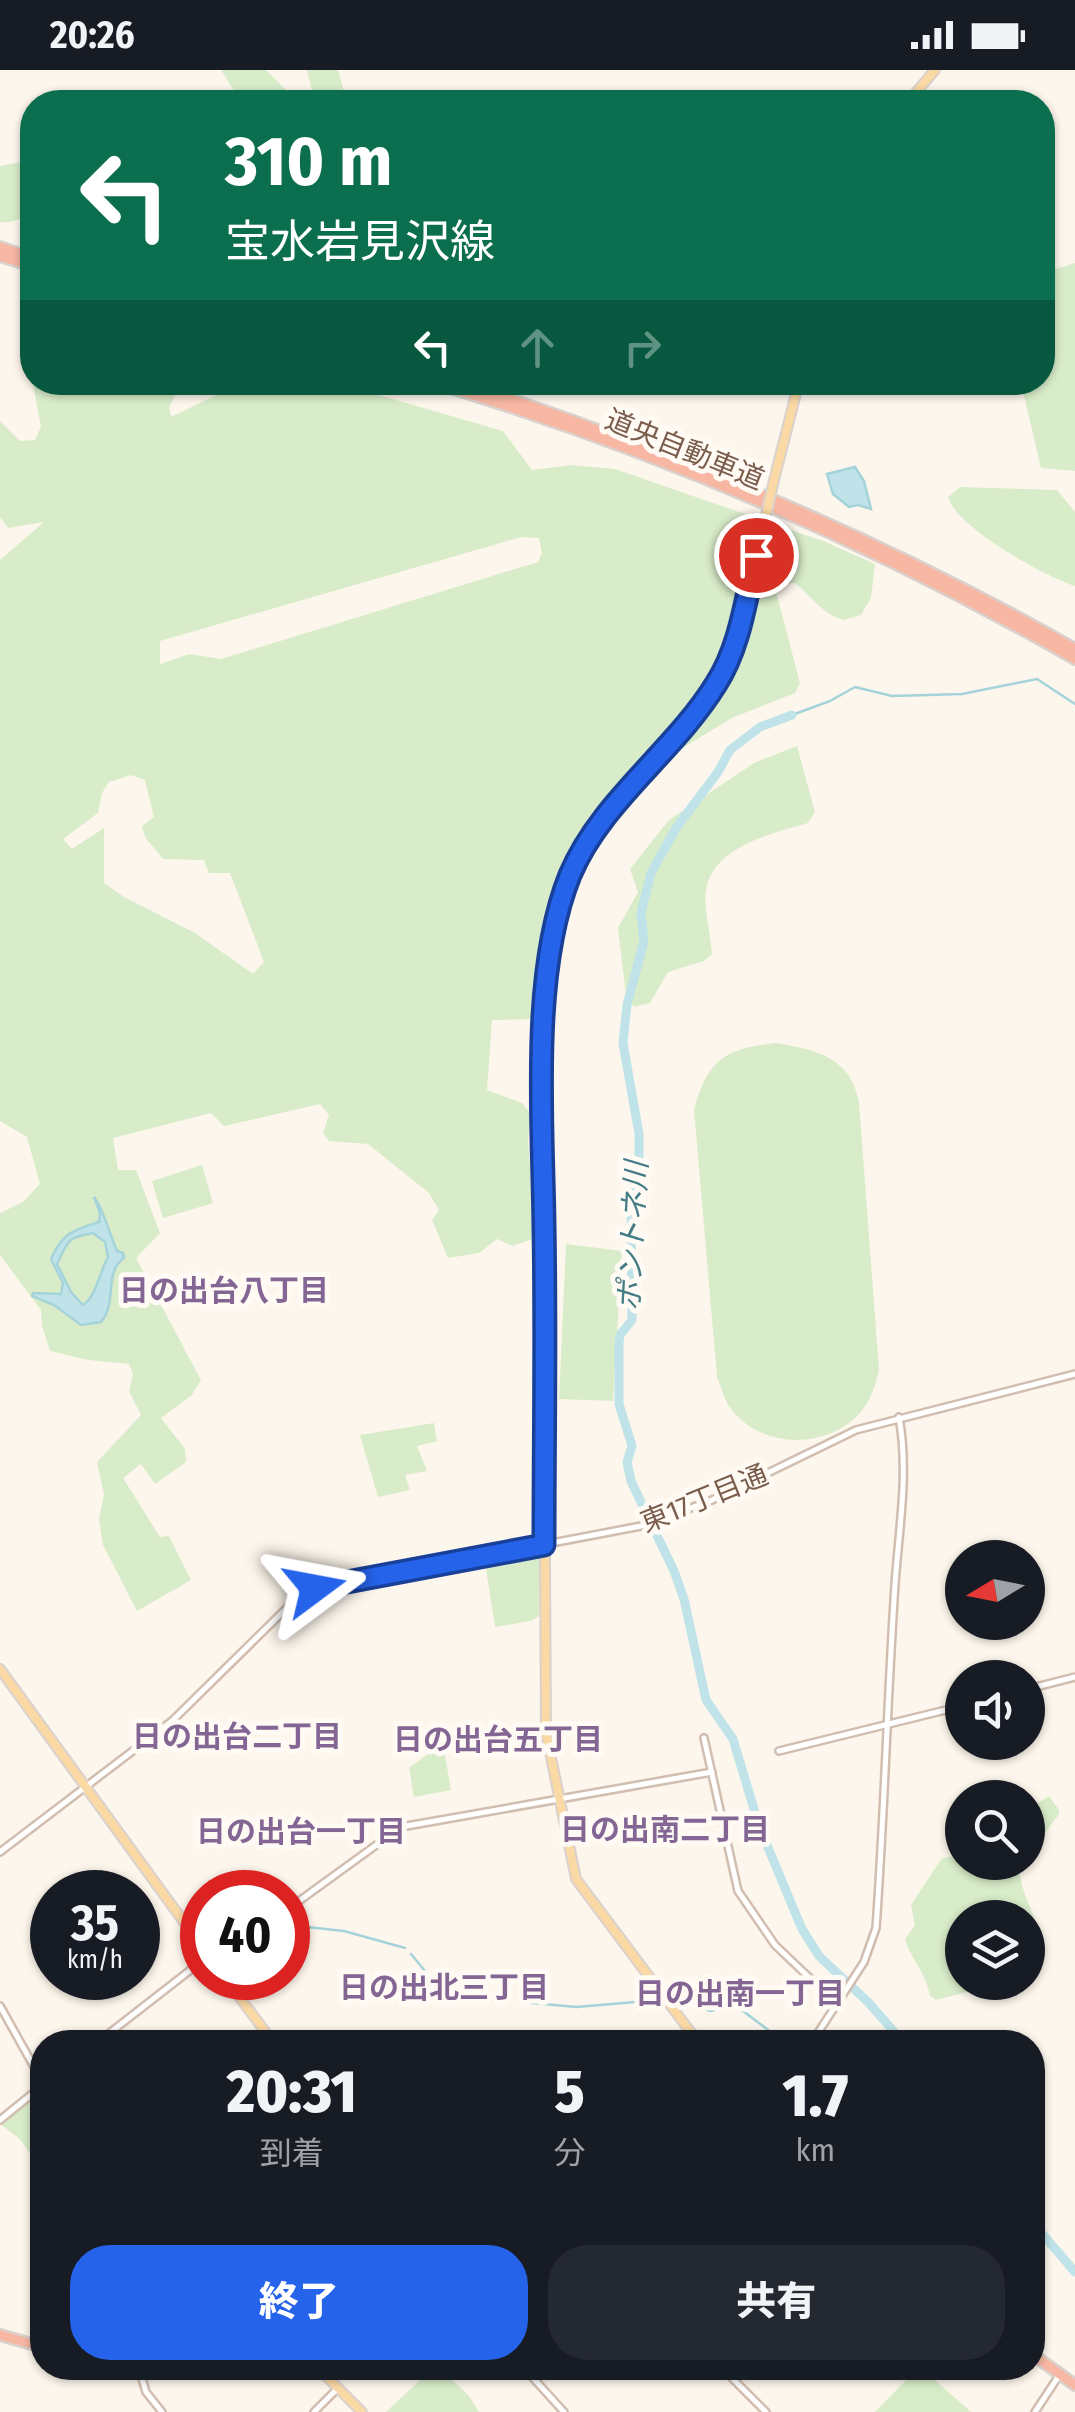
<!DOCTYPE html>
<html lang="ja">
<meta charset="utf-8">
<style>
body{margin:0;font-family:"Fira Sans Condensed","Noto Sans JP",sans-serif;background:#242831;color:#f1f3f6;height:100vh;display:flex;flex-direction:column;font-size:38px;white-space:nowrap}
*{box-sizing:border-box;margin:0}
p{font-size:32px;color:#9ea1a6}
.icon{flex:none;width:55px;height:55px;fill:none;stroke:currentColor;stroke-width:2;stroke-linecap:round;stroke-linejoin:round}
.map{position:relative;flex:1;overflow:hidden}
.drawer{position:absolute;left:30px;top:1960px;width:1015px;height:350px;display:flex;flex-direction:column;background:#171b24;border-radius:40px;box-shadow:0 2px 8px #0004}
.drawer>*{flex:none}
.top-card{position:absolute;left:20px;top:20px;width:1035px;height:305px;border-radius:40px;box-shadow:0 2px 8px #0004;background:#0b6e4f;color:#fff;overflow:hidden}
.needle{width:65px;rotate:260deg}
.tools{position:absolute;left:945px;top:1470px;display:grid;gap:20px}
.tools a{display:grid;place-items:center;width:100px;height:100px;border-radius:50%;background:#171b24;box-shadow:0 2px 8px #0004;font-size:50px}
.speed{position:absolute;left:30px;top:1800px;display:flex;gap:20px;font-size:50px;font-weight:700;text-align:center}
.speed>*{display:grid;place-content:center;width:130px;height:130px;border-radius:50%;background:#171b24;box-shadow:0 2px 8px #0004;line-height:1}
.speed small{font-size:25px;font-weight:400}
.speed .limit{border:15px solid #d22;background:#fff;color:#111}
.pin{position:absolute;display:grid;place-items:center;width:85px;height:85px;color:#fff;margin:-42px;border:5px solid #fff;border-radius:50%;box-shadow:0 2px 10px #0007}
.me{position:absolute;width:110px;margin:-55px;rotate:77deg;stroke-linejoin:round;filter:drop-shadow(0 0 8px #0008)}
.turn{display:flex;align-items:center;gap:35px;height:210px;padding:0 40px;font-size:45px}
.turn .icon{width:130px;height:130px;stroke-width:2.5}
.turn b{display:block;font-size:70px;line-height:85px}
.lanes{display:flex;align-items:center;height:95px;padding:0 40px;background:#0003;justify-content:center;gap:50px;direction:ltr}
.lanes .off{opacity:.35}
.eta{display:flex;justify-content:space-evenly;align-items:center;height:170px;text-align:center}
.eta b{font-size:60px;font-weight:800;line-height:70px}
.action{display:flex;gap:20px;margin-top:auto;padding:20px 40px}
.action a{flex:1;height:115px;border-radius:40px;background:#2563eb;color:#fff;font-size:40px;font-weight:800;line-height:115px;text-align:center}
.action a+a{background:#242831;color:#f1f3f6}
.status{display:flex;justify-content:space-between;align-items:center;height:70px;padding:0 50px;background:#171b24;direction:ltr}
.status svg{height:28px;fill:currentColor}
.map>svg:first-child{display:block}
</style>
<div class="status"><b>20:26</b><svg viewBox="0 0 49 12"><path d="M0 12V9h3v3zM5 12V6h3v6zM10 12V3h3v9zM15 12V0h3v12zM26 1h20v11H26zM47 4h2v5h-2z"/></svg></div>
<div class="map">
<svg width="1075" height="2342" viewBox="0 0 1075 2342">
<rect width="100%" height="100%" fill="#fdf6ec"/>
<!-- green -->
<g fill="#d8ecc9" fill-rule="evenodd">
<path d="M221 0H266L298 32H241Z"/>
<path d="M307 0H338L347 32H306L313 25Z"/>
<path d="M21 92 32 102C33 127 33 155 0 152V96Z"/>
<path d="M1075 193V401L1041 398 1021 313 1042 312 1043 203Z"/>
<path d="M32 286V312L182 313 169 337 171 347 241 313H337L503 361 532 400 571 395 615 399 823 471 875 494 871 528 861 545 843 550C821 543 812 527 795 513L783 514 776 522 800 613 795 623 732 648 653 696 601 732 548 836 537 949 492 950 487 1020 522 1033 530 1043 528 1070 535 1168 513 1176 497 1169 479 1183 448 1188 432 1150 439 1140 429 1123 368 1074 329 1071 323 1063 329 1045 320 1034 224 1056 211 1043 113 1068 118 1100H136L160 1163 136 1188 201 1310 192 1325 161 1348 185 1379 186 1392 155 1414 141 1394 123 1408 160 1467 169 1466 191 1510 137 1541 103 1475 99 1449 104 1424 97 1392 141 1345 129 1321 133 1304 129 1294 88 1290 50 1281 42 1256 41 1240 0 1185V1143L23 1132 40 1114 27 1067 0 1051V490L44 452 8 458 0 447V351L20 371 35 370 41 357 29 294ZM521 467 539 468 542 483 538 492 221 589 189 584 160 594V571ZM131 705 145 710 154 747 142 756 145 767 163 789 204 790 209 803H230L264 892 253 904 195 863 124 827 104 813V758L72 779 63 769 98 743 102 723 109 712Z"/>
<path d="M960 417 1057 420 1075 442V516C1045 507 956 457 948 427Z"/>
<path d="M797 676 815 742 808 753C774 763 713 776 706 820 703 838 711 865 712 884L704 891 668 902 650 933 634 937 626 925 618 858 638 822 630 799 669 750 754 693Z"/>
<path d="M776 973C817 980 850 987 859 1032L879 1300C875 1316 871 1330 860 1343 825 1381 758 1379 729 1336 724 1328 721 1316 717 1307L694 1040C707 990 725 978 776 973Z"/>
<path d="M202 1095 213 1133 163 1148 152 1111Z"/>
<path d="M566 1174 622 1181 613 1331 559 1329Z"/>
<path d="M434 1353 437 1371 417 1376 427 1401 405 1405 410 1420 378 1427 360 1365Z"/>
<path d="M540 1481 539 1546 531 1551 495 1557 485 1492Z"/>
<path d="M443 1673 451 1720 414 1727 409 1698Z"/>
<path d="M1049 1726 1059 1740V1744L1028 1786V1739Z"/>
<path d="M962 1785V1792L1023 1793 1019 1798C1024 1846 1055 1855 1028 1906V1848H962V1912L1022 1913 1017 1919 967 1922 936 1930 930 1926C925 1900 912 1892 905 1869L915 1855 911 1835 942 1788Z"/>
<path d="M42 2020V2090L37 2094 20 2069 0 2054Z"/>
<path d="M433 2298H440L469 2326 479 2342H386Z"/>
<path d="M918 2298H921L971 2342H875Z"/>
</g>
<!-- water -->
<g fill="#bfe3e8" stroke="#a5d3da" stroke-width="2.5" fill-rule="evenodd">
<path d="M855 397 864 411 871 439 858 435 849 437 833 424 827 404Z"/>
<path d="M94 1127C103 1138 110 1165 117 1181L123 1183 124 1188C103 1203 118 1232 101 1252L81 1255 54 1235 32 1226 33 1223 61 1224 63 1213 51 1189C63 1162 74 1160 99 1152L100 1143ZM93 1163 105 1172 108 1187C100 1201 96 1227 83 1235L71 1222 57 1194C69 1170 66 1168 93 1163Z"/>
</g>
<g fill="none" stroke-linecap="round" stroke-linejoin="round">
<!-- stream -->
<g stroke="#a5d3da" stroke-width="2.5">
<path d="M792 645 830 631 855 617 892 626 962 624 1037 609 1075 634"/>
<path d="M288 1855 344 1861 405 1878"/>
<path d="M411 1884 439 1918 498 1931"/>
<path d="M521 1932 577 1937 681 1928 710 1941 730 1937"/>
<path d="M735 1935 784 1972"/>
</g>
<!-- river -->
<g stroke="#bfe3e8" stroke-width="9">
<path d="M792 645 760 657 730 680 718 702 676 758 651 803 641 843 644 871 627 935 623 973 639 1064V1089L631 1127 632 1250 620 1265 619 1273V1334L632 1376 627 1392 631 1411 674 1501 684 1529 706 1630 733 1669 759 1756 802 1859 819 1886 868 1932 903 1972"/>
<path d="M1032 2152 1075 2202"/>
</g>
<defs>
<g id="minor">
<path d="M1028 1619 1075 1607"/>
<path d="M704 1668 738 1821 775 1875 837 1934"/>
<path d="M779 1681 962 1636"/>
<path d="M0 1782 172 1651 295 1530 315 1518 641 1456 710 1431 856 1360 1075 1304"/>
<path d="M288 1839 401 1757 712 1702"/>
<path d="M0 1936 42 2011"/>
<path d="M98 1972 202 1891"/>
<path d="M812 1972 864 1892 876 1858C884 1749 887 1639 894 1530 897 1468 910 1408 899 1347"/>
<path d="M0 2050 42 2016"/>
<path d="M139 2298 146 2322 162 2342"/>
<path d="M524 2298 564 2342"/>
<path d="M722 2298 766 2342"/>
<path d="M314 2342 338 2318"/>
<path d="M1035 2342 1060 2304"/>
</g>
<g id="major">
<path d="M908 32 935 0"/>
<path d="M774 410 799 312"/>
<path d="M0 1599 202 1877"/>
<path d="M225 1908 273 1972"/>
<path d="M698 1972 576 1809 546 1663 542 970 555 856 571 803 592 761 657 690 716 616 729 590 763 458"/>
<path d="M318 2298 362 2342"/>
</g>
<g id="highway">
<path d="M0 177 32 188"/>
<path d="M0 186 32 196"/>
<path d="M431 312C655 379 872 473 1075 589"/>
<path d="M460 312C673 382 880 468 1075 579"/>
<path d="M0 2265 42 2277"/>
<path d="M1032 2284 1075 2315"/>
</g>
</defs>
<!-- minor casing -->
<use href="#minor" stroke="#d1beb0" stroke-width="10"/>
<!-- major casing -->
<use href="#major" stroke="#dad1cd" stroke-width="12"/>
<!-- highway casing -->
<use href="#highway" stroke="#dad1cd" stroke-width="14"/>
<!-- minor -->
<use href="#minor" stroke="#fff" stroke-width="5"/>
<!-- major -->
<use href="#major" stroke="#fbd9a5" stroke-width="8"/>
<!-- highway -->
<use href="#highway" stroke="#f7b7a3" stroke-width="9"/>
<defs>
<path id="major-bridge" d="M763 458 774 410"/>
</defs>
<!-- major-bridge casing -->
<use href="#major-bridge" stroke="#dad1cd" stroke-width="12" stroke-linecap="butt"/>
<!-- major-bridge -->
<use href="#major-bridge" stroke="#fbd9a5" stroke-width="8"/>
</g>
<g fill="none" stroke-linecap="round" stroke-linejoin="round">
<defs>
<path id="route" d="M315 1518 544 1475C544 1369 546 1263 544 1157 543 1052 530 904 570 805 601 731 674 682 716 614 740 577 746 528 756 485"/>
</defs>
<!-- route casing -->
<use href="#route" stroke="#184099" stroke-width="25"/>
<!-- route -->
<use href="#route" stroke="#2563eb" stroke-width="18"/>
</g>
<g text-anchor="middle" stroke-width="10" stroke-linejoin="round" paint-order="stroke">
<!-- street labels -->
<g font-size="28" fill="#7a5c4d" stroke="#fffaf3">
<text transform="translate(685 379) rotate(22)" y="10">道央自動車道</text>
<text transform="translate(704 1428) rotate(-22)" y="10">東17丁目通</text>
</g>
<!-- water labels -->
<g font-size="30" font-style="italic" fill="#437c86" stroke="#fffaf3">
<text transform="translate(633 1166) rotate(-87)" y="10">ポントネ川</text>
</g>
<!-- neighbourhood labels -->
<g font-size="30" font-weight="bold" fill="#846695" stroke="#fffaf3">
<text x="224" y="1231">日の出台八丁目</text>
<text x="237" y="1677">日の出台二丁目</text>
<text x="498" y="1680">日の出台五丁目</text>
<text x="665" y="1770">日の出南二丁目</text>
<text x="301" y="1772">日の出台一丁目</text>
<text x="444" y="1928">日の出北三丁目</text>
<text x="740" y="1934">日の出南一丁目</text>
</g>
</g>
</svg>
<div class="tools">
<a><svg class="needle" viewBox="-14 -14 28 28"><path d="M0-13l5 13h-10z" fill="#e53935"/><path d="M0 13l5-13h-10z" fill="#9ea1a6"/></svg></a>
<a><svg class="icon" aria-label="sound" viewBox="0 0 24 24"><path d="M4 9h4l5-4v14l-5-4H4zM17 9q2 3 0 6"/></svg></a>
<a><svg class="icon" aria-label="search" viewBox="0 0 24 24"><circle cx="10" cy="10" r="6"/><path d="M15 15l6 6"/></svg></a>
<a><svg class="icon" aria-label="layers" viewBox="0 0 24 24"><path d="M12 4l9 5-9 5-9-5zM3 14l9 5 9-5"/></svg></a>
</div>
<div class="speed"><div>35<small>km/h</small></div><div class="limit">40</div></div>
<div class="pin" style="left:756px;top:485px;background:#d93025"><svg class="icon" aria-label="arrive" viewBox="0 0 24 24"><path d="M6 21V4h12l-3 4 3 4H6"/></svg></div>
<svg class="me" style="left:315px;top:1518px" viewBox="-20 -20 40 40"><path d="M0-17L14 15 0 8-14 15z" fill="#2563eb" stroke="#fff" stroke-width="4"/></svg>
<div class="top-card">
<div class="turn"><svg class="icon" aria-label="left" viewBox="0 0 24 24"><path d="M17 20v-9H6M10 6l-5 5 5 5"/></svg><div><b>310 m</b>宝水岩見沢線</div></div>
<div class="lanes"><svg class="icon" aria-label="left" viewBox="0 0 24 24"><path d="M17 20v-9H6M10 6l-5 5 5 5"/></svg><svg class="icon off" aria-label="ahead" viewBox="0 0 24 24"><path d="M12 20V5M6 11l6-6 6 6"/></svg><svg class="icon off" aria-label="right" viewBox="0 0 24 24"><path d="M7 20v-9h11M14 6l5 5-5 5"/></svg></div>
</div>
<section class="drawer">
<div class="eta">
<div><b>20:31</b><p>到着</p></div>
<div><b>5</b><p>分</p></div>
<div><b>1.7</b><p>km</p></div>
</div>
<div class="action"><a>終了</a><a>共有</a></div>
</section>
</div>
